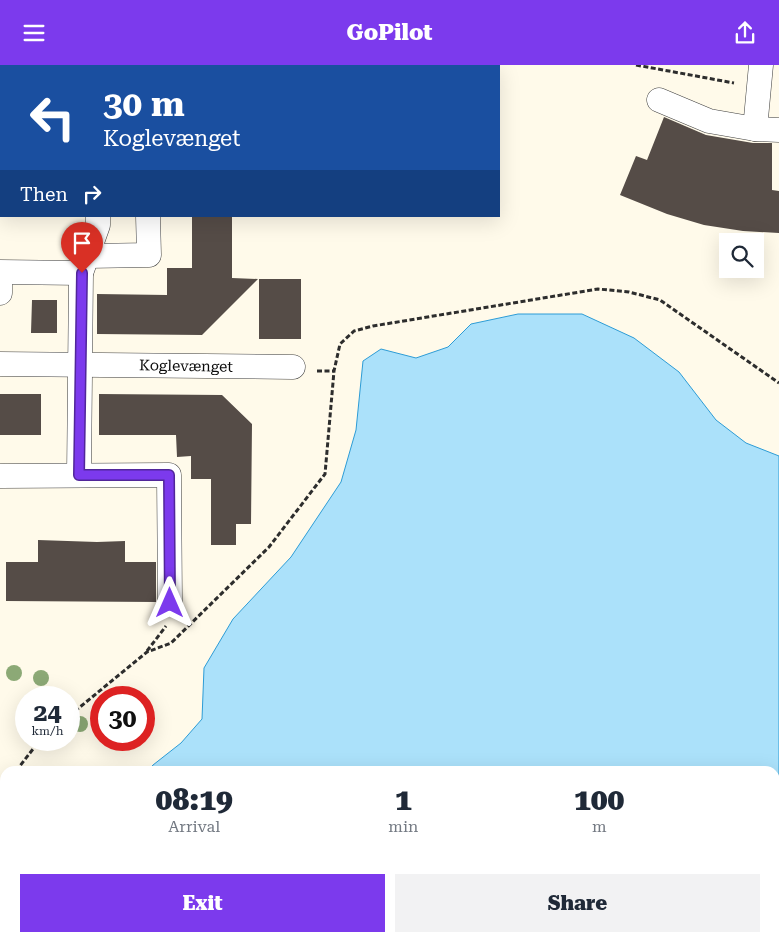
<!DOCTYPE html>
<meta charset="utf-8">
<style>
body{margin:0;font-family:"Roboto Serif",serif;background:#f2f2f3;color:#1f2937;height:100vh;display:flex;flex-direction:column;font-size:19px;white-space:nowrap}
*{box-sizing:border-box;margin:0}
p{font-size:16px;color:#747a83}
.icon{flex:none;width:28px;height:28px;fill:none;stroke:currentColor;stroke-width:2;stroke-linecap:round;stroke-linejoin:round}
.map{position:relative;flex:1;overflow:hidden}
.sheet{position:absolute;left:0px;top:701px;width:780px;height:176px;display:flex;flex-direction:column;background:#fff;border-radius:15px 15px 0 0;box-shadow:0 5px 20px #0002}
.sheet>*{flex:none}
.hud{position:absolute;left:0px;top:0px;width:500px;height:152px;box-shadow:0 5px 20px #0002;background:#1a4fa0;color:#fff;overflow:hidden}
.buttons{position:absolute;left:719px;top:168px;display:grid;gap:10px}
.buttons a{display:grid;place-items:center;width:45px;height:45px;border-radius:0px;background:#fff;box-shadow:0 5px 20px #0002;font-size:25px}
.speed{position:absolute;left:15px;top:621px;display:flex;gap:10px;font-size:25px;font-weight:700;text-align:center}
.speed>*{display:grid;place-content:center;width:65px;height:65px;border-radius:50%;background:#fff;box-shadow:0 5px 20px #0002;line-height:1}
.speed small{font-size:12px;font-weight:400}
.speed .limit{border:8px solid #d22;background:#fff;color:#111}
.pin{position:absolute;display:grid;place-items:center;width:42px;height:42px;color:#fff;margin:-51px -21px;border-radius:50% 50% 50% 0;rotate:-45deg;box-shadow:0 0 5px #0007}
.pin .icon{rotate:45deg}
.me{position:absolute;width:55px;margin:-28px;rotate:0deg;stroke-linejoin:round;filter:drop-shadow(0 0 4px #0008)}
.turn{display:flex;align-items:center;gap:18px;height:105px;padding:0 20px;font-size:22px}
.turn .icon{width:65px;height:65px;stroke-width:2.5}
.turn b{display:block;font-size:35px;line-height:42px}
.then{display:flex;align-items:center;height:48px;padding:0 20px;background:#0003;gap:10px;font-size:19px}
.eta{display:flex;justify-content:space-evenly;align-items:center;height:85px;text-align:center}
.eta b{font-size:30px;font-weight:800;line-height:35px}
.button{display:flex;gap:10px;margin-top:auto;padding:10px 20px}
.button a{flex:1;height:58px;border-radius:0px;background:#7c3aed;color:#fff;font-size:20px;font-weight:800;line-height:58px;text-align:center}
.button a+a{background:#f2f2f3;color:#1f2937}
header{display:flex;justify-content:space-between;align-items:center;height:65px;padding:0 20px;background:#7c3aed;color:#fff;font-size:22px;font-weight:800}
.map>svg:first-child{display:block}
</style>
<header><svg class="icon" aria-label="menu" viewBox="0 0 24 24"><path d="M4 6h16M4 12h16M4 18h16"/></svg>GoPilot<svg class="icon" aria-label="share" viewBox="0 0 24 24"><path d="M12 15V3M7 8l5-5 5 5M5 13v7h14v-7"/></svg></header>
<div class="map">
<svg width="779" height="877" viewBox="0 0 779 877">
<rect width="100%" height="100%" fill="#fffaea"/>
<!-- water -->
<path fill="#abe1fa" stroke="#2d9cd6" d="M518 249H582L634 273 679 307 716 355 746 378 779 391V713L775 716V706H148L153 700 181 678 202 654 204 603 233 554 291 492 341 417 356 365 363 296 381 284 416 293 448 282 471 259Z"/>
<!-- building -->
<g fill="#554c47">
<path d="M664 52 706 70 753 78H772V125L779 126V168L743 166 704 160 667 149 620 130 636 91 647 95Z"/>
<path d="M192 151H232V213L258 214 202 270 97 269V229L167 230V203H192Z"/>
<rect x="259" y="214" width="42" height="60"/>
<path d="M32 235H57V268H31Z"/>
<rect x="0" y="329" width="41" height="41"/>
<path d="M99 329 222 330 252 359 251 459H236V480H211V414H191V391L177 392 176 370H99Z"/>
<path d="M38 475 97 477 125 476V497H156V537L6 536V497H38Z"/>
</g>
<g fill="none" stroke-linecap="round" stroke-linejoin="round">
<defs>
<g id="minor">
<path d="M284 1 288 0"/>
<path d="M659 35 709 56 755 64 779 65"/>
<path d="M755 64 761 0"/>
<path d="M0 82H1"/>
<path d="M87 191 149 190 148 151"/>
<path d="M0 228V207L81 208"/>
<path d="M0 299 293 302"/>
<path d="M79 410 81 208 98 160V151"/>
<path d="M0 411 169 410 170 538"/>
</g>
</defs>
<!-- minor casing -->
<use href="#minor" stroke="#3e3e3e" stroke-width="25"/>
<!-- path -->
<g stroke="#2d2d2d" stroke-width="3" stroke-dasharray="5 2.5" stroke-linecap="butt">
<path d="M636 0 734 18"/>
<path d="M384 1 392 0"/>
<path d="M317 306H334"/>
<path d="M147 586 166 561"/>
<path d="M69 651 147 587 171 578 269 482 325 409 334 306 340 279 354 266 373 261 598 224 629 227 660 235 779 318"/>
<path d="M16 706 40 675"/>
<path d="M0 728 5 721"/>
<path d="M775 799 779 797"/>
<path d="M0 836 5 837"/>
<path d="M64 872 65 877"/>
<path d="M471 872 473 877"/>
<path d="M393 877V872"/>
</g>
<!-- minor -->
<use href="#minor" stroke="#fff" stroke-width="24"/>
</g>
<!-- trees -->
<g fill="#8ca976">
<circle cx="14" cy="608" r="8"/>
<circle cx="41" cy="613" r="8"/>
<circle cx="80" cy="659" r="8"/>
</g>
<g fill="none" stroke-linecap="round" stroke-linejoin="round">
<defs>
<path id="route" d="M82 208 79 410H169L170 538"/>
</defs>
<!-- route casing -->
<use href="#route" stroke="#51269a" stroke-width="12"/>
<!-- route -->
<use href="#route" stroke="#7c3aed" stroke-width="9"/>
</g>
<g text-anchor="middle" stroke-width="5" stroke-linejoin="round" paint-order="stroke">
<!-- street labels -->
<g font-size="15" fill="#0b0b0b" stroke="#fff">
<text transform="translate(186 301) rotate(1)" y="5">Koglevænget</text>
</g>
</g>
</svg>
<div class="buttons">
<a><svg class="icon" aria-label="search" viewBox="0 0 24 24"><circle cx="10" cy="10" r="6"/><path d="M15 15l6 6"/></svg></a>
</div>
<div class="speed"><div>24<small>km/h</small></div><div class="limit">30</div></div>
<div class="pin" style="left:82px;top:208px;background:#d93025"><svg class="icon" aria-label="arrive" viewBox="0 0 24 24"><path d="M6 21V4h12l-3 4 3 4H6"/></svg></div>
<svg class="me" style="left:170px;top:538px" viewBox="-20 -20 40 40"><path d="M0-17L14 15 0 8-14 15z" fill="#7c3aed" stroke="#fff" stroke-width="4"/></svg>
<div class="hud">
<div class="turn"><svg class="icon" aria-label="left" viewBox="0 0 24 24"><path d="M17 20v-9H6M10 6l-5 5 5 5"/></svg><div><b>30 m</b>Koglevænget</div></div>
<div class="then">Then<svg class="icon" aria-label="right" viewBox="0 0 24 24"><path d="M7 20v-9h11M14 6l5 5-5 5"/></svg></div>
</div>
<section class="sheet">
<div class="eta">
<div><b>08:19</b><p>Arrival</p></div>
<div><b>1</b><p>min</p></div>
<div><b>100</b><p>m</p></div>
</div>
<div class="button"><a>Exit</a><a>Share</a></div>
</section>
</div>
